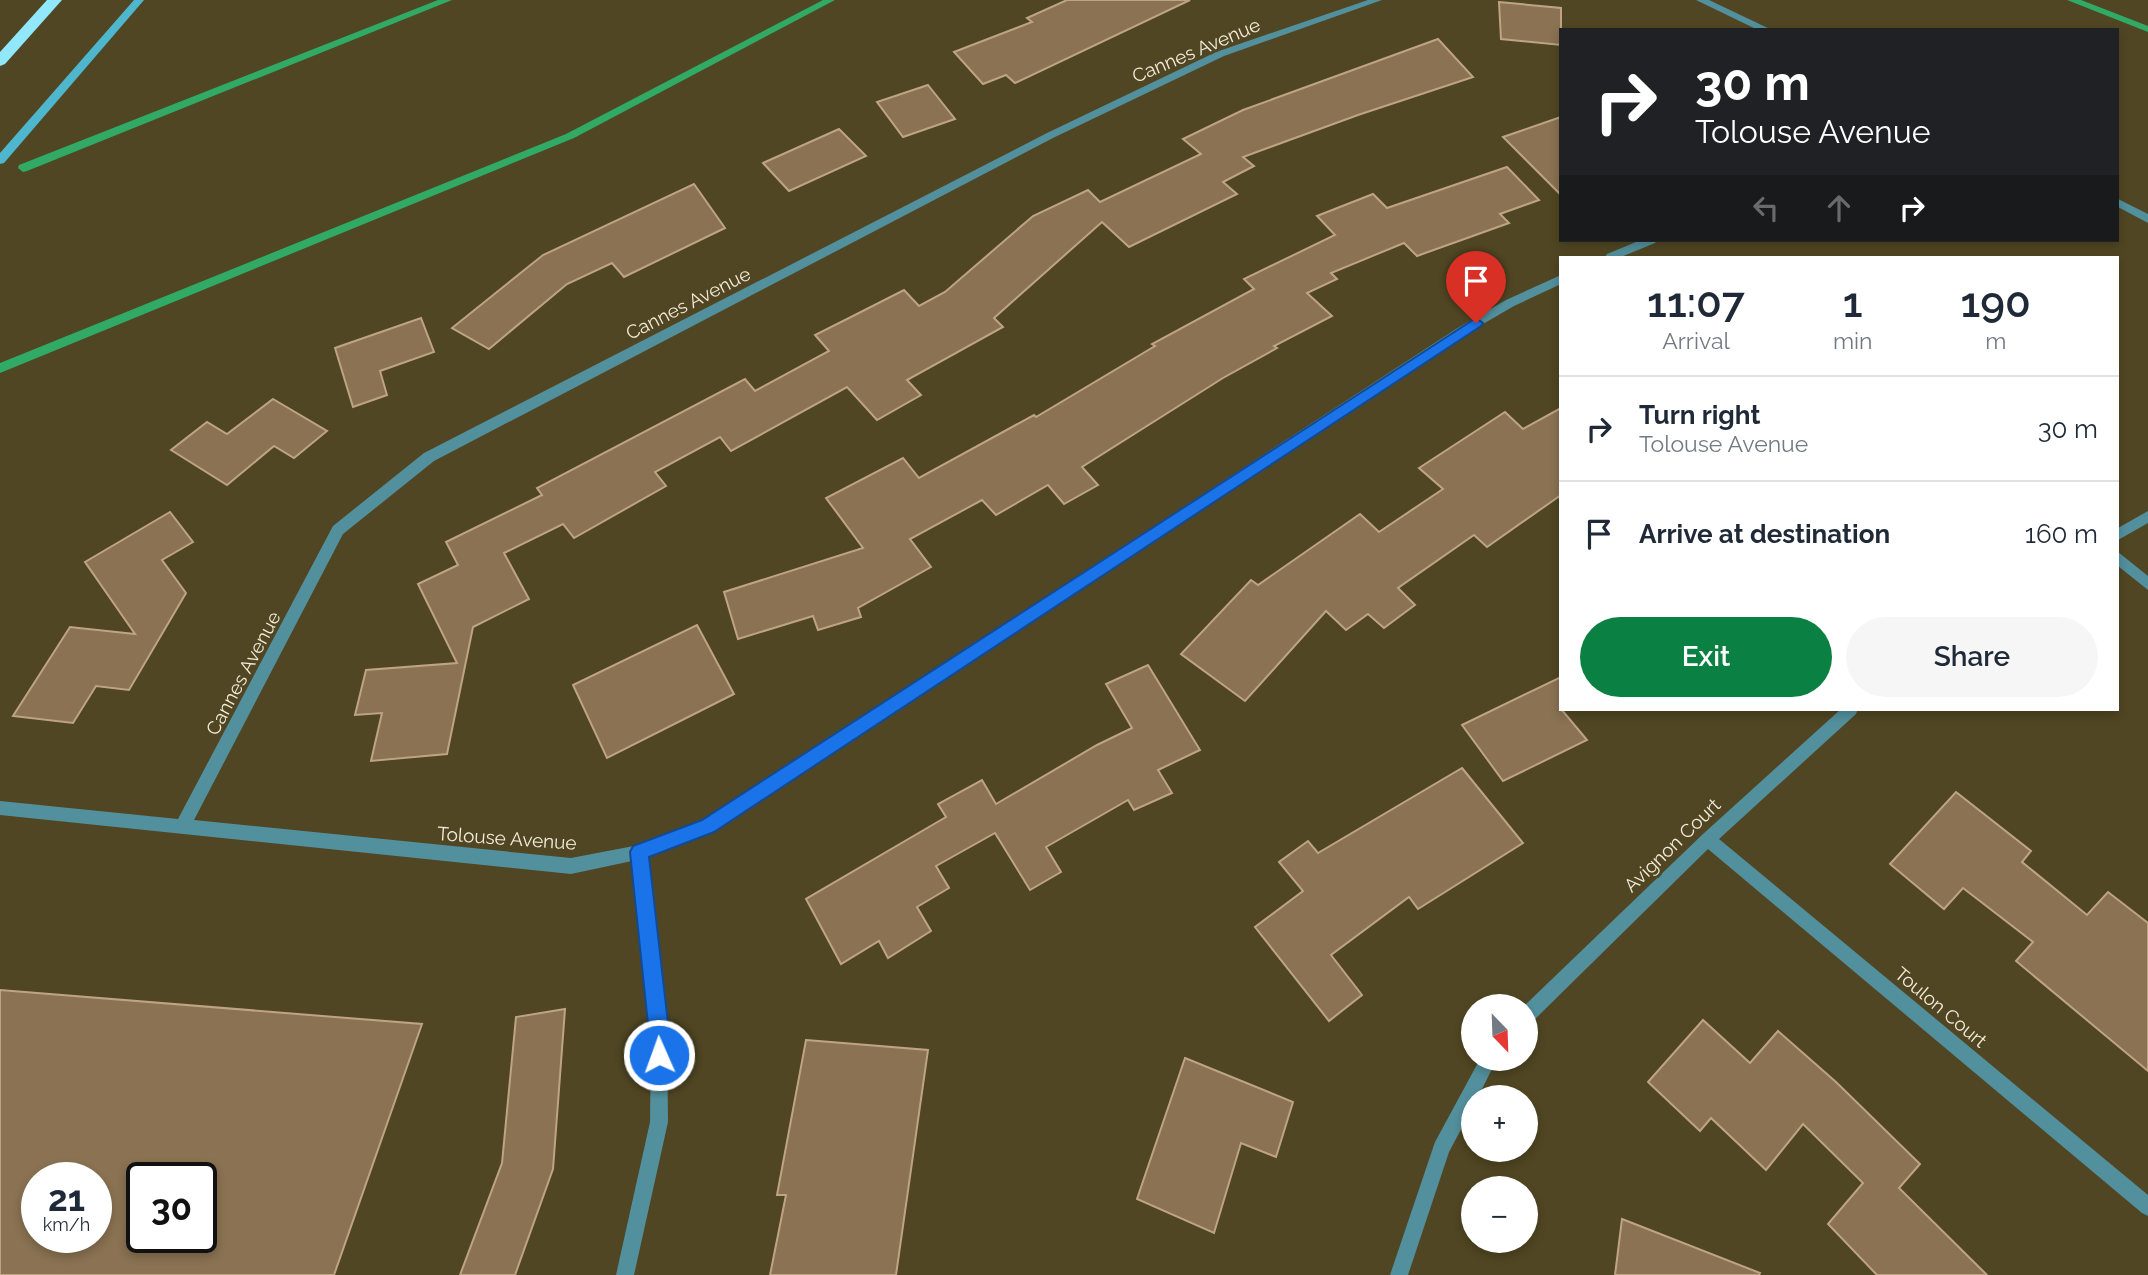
<!DOCTYPE html>
<meta charset="utf-8">
<style>
body{margin:0;font-family:Raleway,sans-serif;background:#f6f6f7;color:#1f2937;height:100vh;display:flex;flex-direction:column;font-size:26px;white-space:nowrap}
*{box-sizing:border-box;margin:0}
p{font-size:23px;color:#747a83}
.icon{flex:none;width:38px;height:38px;fill:none;stroke:currentColor;stroke-width:2;stroke-linecap:round;stroke-linejoin:round}
.map{position:relative;flex:1;overflow:hidden}
.drawer{position:absolute;left:1559px;top:256px;width:560px;height:455px;display:flex;flex-direction:column;background:#fff;border-radius:0px;box-shadow:0 4px 10px #0003}
.drawer>*{flex:none}
.top-card{position:absolute;left:1559px;top:28px;width:560px;height:214px;border-radius:0px;box-shadow:0 4px 10px #0003;background:#202124;color:#fff;overflow:hidden}
.needle{width:46px;rotate:157deg}
.buttons{position:absolute;left:1461px;top:994px;display:grid;gap:14px}
.buttons a{display:grid;place-items:center;width:77px;height:77px;border-radius:50%;background:#fff;box-shadow:0 4px 10px #0003;font-size:35px}
.speed{position:absolute;left:21px;top:1162px;display:flex;gap:14px;font-size:35px;font-weight:700;text-align:center}
.speed>*{display:grid;place-content:center;width:91px;height:91px;border-radius:50%;background:#fff;box-shadow:0 4px 10px #0003;line-height:1}
.speed small{font-size:18px;font-weight:400}
.speed .limit{border:4px solid #111;border-radius:10px;background:#fff;color:#111}
.pin{position:absolute;display:grid;place-items:center;width:60px;height:60px;color:#fff;margin:-72px -30px;border-radius:50% 50% 50% 0;rotate:-45deg;box-shadow:0 0 7px #0007}
.pin .icon{rotate:45deg}
.me{position:absolute;width:77px;margin:-38px;rotate:358deg;stroke-linejoin:round;filter:drop-shadow(0 0 5px #0008)}
.turn{display:flex;align-items:center;gap:24px;height:147px;padding:0 21px;font-size:32px}
.turn .icon{width:91px;height:91px;stroke-width:2.5}
.turn b{display:block;font-size:49px;line-height:60px}
.lanes{display:flex;align-items:center;height:66px;padding:0 21px;background:#0003;justify-content:center;gap:35px;direction:ltr}
.lanes .off{opacity:.35}
.eta{display:flex;justify-content:space-evenly;align-items:center;height:119px;text-align:center}
.eta b{font-size:42px;font-weight:600;line-height:49px}
.button{display:flex;gap:14px;margin-top:auto;padding:14px 21px}
.button a{flex:1;height:80px;border-radius:42px;background:#0b8043;color:#fff;font-size:28px;font-weight:600;line-height:80px;text-align:center}
.button a+a{background:#f6f6f7;color:#1f2937}
ul{padding:0;list-style:none}
li{display:flex;align-items:center;gap:21px;height:105px;padding:0 21px;border-top:2px solid #e0e1e3}
li div{flex:1}
li b{display:block;font-size:26px}
li em{font-style:normal}
.map>svg:first-child{display:block}
</style>
<div class="map">
<svg width="2148" height="1275" viewBox="0 0 2148 1275">
<rect width="100%" height="100%" fill="#504623"/>
<g fill="none" stroke-linecap="round" stroke-linejoin="round">
<!-- stream -->
<g fill="#30aa65" fill-rule="evenodd">
<path d="M438 0H452L27 171 23 172 18 168 19 165Z"/>
<path d="M823 0H835L574 138 0 373V363L566 134Z"/>
<path d="M2067 0H2081L2148 26V32Z"/>
</g>
</g>
<!-- building -->
<g fill="#8a7252" stroke="#bea483" stroke-width="2" fill-rule="evenodd">
<path d="M1067 0H1190L1015 83 1006 75 983 84 954 52 1032 22 1027 18Z"/>
<path d="M1499 2 1561 8V45L1501 39Z"/>
<path d="M1438 39 1473 77 1358 115 1243 157 1254 166 1223 182 1237 194 1129 247 1102 222 994 318 1003 327 907 380 921 395 877 420 847 387 731 451 720 437 655 472 666 486 574 538 563 524 504 553 529 599 473 627 447 754 371 761 382 713 355 715 366 670 457 663 418 584 458 565 446 542 542 495 537 488 745 379 755 391 829 351 815 335 849 318 904 290 919 306 945 292 1033 216 1088 190 1100 202 1201 154 1183 139 1243 110Z"/>
<path d="M928 85 955 119 903 137 877 102Z"/>
<path d="M1561 117V195L1503 137Z"/>
<path d="M839 129 866 156 789 191 763 163Z"/>
<path d="M1507 167 1539 200 1500 214 1509 223 1417 256 1404 243 1331 273 1337 279 1307 293 1332 316 1274 346 1277 348 1223 378 1082 467 1098 485 1064 504 1048 485 996 515 982 500 910 539 931 567 858 608 861 617 818 630 813 616 738 639 724 592 863 548 826 498 903 458 919 478 1034 415 1036 417 1155 346 1152 344 1254 289 1244 279 1335 235 1317 216 1373 194 1387 208Z"/>
<path d="M694 184 725 228 624 277 612 263 567 284 489 349 452 328 543 255Z"/>
<path d="M421 318 434 352 380 371 387 395 353 407 335 348Z"/>
<path d="M273 399 327 431 294 458 274 446 227 485 171 450 207 422 227 434Z"/>
<path d="M1561 408V495L1487 547 1474 535 1398 588 1415 605 1384 628 1368 614 1346 630 1326 611 1245 701 1181 654 1251 580 1258 585 1360 514 1379 532 1443 489 1419 468 1505 412 1523 429Z"/>
<path d="M170 512 193 542 162 560 186 593 129 690 96 686 73 723 13 716 70 627 135 634 85 562Z"/>
<path d="M697 625 734 694 607 758 573 685Z"/>
<path d="M1148 665 1200 750 1158 770 1172 793 1134 810 1128 800 1046 847 1061 872 1030 890 995 833 936 866 949 888 917 907 931 931 888 958 879 941 841 964 806 899 946 817 938 804 982 780 996 804 1097 745 1132 728 1106 684Z"/>
<path d="M1561 677V709L1587 740 1503 781 1462 725Z"/>
<path d="M1462 768 1523 843 1418 909 1409 897 1331 955 1362 995 1329 1021 1255 927 1303 891 1279 862 1308 841 1318 853Z"/>
<path d="M1956 792 2031 851 2022 862 2087 915 2108 892 2148 923V1071L2016 961 2033 942 1963 888 1944 909 1890 864Z"/>
<path d="M0 990 422 1024 334 1275H0ZM37 1178H96V1237H37ZM142 1178H201V1237H142Z"/>
<path d="M565 1009 553 1169 515 1275H460L502 1163 516 1017Z"/>
<path d="M1703 1020 1750 1063 1778 1031 1836 1082 1920 1164 1899 1188 1987 1275H1877L1828 1224 1863 1183 1803 1124 1766 1170 1711 1118 1700 1131 1648 1082Z"/>
<path d="M806 1040 928 1050 896 1275H770L786 1195H777Z"/>
<path d="M1185 1058 1293 1102 1276 1157 1241 1143 1214 1233 1137 1199Z"/>
<path d="M1622 1219 1760 1273 1759 1275H1615Z"/>
</g>
<g fill="none" stroke-linecap="round" stroke-linejoin="round">
<!-- street -->
<g fill="#53909d" fill-rule="evenodd">
<path d="M1368 0H1382L1224 56 1055 137 434 461 343 534 194 820 571 858 639 845 703 821 1456 329 1506 300 1561 275V284L1514 306 1464 335 713 831 647 856 667 1032 668 1122 634 1275H616L650 1122 651 1032 632 861 571 874 0 815V801L178 819 333 526 424 453 1047 133 1216 52Z"/>
<path d="M1696 0H1709L1772 30H1758Z"/>
<path d="M2118 199 2148 214V223L2118 207Z"/>
<path d="M1641 240H1657L1655 243 1621 257H1605L1607 254Z"/>
<path d="M2148 511V523L2118 540V528Z"/>
<path d="M2118 552 2148 576V590L2118 566Z"/>
<path d="M1841 709H1858L1856 714 1719 839 2148 1195V1216L2142 1213 1708 849 1532 1022 1526 1024V1006H1524L1703 834Z"/>
<path d="M1480 1059H1497L1478 1097H1474V1105L1449 1152 1408 1275H1390L1435 1142Z"/>
</g>
<!-- secondary -->
<path fill="#4fb7cd" fill-rule="evenodd" d="M134 0H144L4 163 0 164V153Z"/>
<!-- highway -->
<path fill="#91e8fc" fill-rule="evenodd" d="M47 0H62L5 64 0 66V52Z"/>
</g>
<!-- route -->
<path fill="#1a73e8" stroke="#114b97" stroke-width="2" d="M1476 318 1483 323 1481 326 714 832 649 857 669 1032V1055L666 1062 659 1064 652 1062 630 852 633 846 702 820Z"/>
<g text-anchor="middle" stroke-width="6" stroke-linejoin="round" paint-order="stroke">
<!-- street labels -->
<g font-size="19" fill="#f2ecd8" stroke="#504623">
<text transform="translate(1196 50) rotate(-23)" y="7">Cannes Avenue</text>
<text transform="translate(688 303) rotate(-27)" y="7">Cannes Avenue</text>
<text transform="translate(243 673) rotate(-62)" y="7">Cannes Avenue</text>
<text transform="translate(507 838) rotate(4)" y="7">Tolouse Avenue</text>
<text transform="translate(1672 845) rotate(-44)" y="7">Avignon Court</text>
<text transform="translate(1941 1007) rotate(40)" y="7">Toulon Court</text>
</g>
</g>
</svg>
<div class="buttons">
<a><svg class="needle" viewBox="-14 -14 28 28"><path d="M0-13l5 13h-10z" fill="#e53935"/><path d="M0 13l5-13h-10z" fill="#747a83"/></svg></a>
<a>+</a>
<a>−</a>
</div>
<div class="speed"><div>21<small>km/h</small></div><div class="limit">30</div></div>
<div class="pin" style="left:1476px;top:323px;background:#d93025"><svg class="icon" aria-label="arrive" viewBox="0 0 24 24"><path d="M6 21V4h12l-3 4 3 4H6"/></svg></div>
<svg class="me" style="left:659px;top:1055px" viewBox="-20 -20 40 40"><circle r="17" fill="#1a73e8" stroke="#fff" stroke-width="3"/><path d="M0-11L8 9 0 5-8 9z" fill="#fff"/></svg>
<div class="top-card">
<div class="turn"><svg class="icon" aria-label="right" viewBox="0 0 24 24"><path d="M7 20v-9h11M14 6l5 5-5 5"/></svg><div><b>30 m</b>Tolouse Avenue</div></div>
<div class="lanes"><svg class="icon off" aria-label="left" viewBox="0 0 24 24"><path d="M17 20v-9H6M10 6l-5 5 5 5"/></svg><svg class="icon off" aria-label="ahead" viewBox="0 0 24 24"><path d="M12 20V5M6 11l6-6 6 6"/></svg><svg class="icon" aria-label="right" viewBox="0 0 24 24"><path d="M7 20v-9h11M14 6l5 5-5 5"/></svg></div>
</div>
<section class="drawer">
<div class="eta">
<div><b>11:07</b><p>Arrival</p></div>
<div><b>1</b><p>min</p></div>
<div><b>190</b><p>m</p></div>
</div>
<ul>
<li><svg class="icon" aria-label="right" viewBox="0 0 24 24"><path d="M7 20v-9h11M14 6l5 5-5 5"/></svg><div><b>Turn right</b><p>Tolouse Avenue</p></div><em>30 m</em></li>
<li><svg class="icon" aria-label="arrive" viewBox="0 0 24 24"><path d="M6 21V4h12l-3 4 3 4H6"/></svg><div><b>Arrive at destination</b></div><em>160 m</em></li>
</ul>
<div class="button"><a>Exit</a><a>Share</a></div>
</section>
</div>
